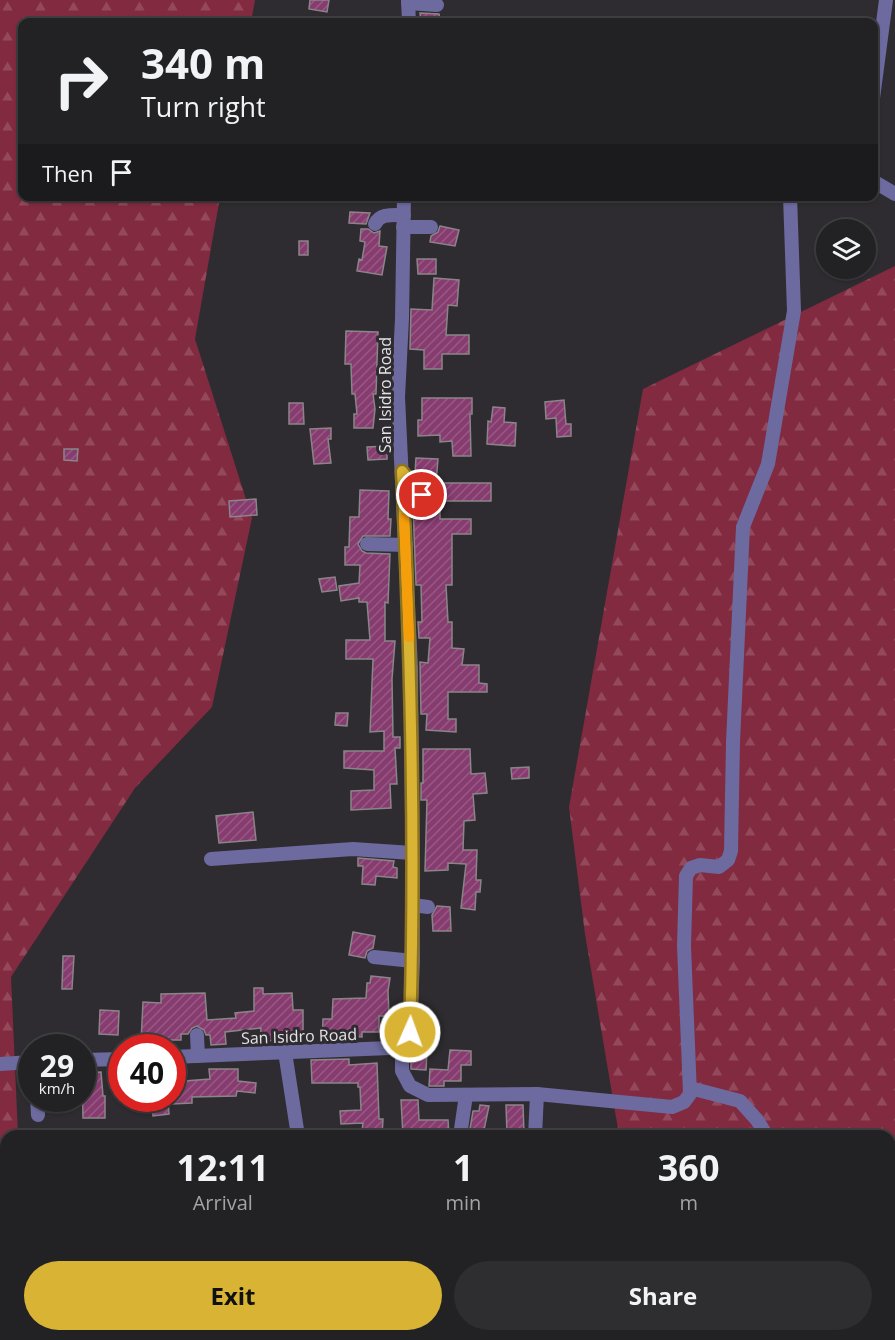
<!DOCTYPE html>
<style>
body{margin:0;font-family:"Open Sans",sans-serif;background:#2e2e31;color:#f1f3f6;height:100vh;display:flex;flex-direction:column;font-size:22px;white-space:nowrap}
*{box-sizing:border-box;margin:0}
p{font-size:20px;color:#a2a3a6}
.icon{flex:none;width:33px;height:33px;fill:none;stroke:currentColor;stroke-width:2;stroke-linecap:round;stroke-linejoin:round}
.map{position:relative;flex:1;overflow:hidden}
.drawer{position:absolute;left:0px;top:1130px;width:896px;height:212px;display:flex;flex-direction:column;background:#222124;border-radius:18px 18px 0 0;box-shadow:0 2px 4px #0004,0 0 0 2px #3f3e41}
.drawer>*{flex:none}
.banner{position:absolute;left:18px;top:18px;width:860px;height:183px;border-radius:12px;box-shadow:0 2px 4px #0004,0 0 0 2px #3f3e41;background:#222124;color:#f1f3f6;overflow:hidden}
.tools{position:absolute;left:816px;top:219px;display:grid;gap:12px}
.tools a{display:grid;place-items:center;width:60px;height:60px;border-radius:50%;background:#222124;box-shadow:0 2px 4px #0004,0 0 0 2px #3f3e41;font-size:30px}
.speed{position:absolute;left:18px;top:1034px;display:flex;gap:12px;font-size:30px;font-weight:700;text-align:center}
.speed>*{display:grid;place-content:center;width:78px;height:78px;border-radius:50%;background:#222124;box-shadow:0 2px 4px #0004,0 0 0 2px #3f3e41;line-height:1}
.speed small{font-size:15px;font-weight:400}
.speed .limit{border:9px solid #d22;background:#fff;color:#111}
.pin{position:absolute;display:grid;place-items:center;width:51px;height:51px;color:#fff;margin:-26px;border:3px solid #fff;border-radius:50%;box-shadow:0 2px 6px #0007}
.me{position:absolute;width:66px;margin:-33px;rotate:2deg;stroke-linejoin:round;filter:drop-shadow(0 0 4px #0008)}
.turn{display:flex;align-items:center;gap:21px;height:126px;padding:0 24px;font-size:27px}
.turn .icon{width:78px;height:78px;stroke-width:2.5}
.turn b{display:block;font-size:42px;line-height:51px}
.then{display:flex;align-items:center;height:57px;padding:0 24px;background:#0003;gap:12px;font-size:22px}
.eta{display:flex;justify-content:space-evenly;align-items:center;height:102px;text-align:center}
.eta b{font-size:36px;font-weight:700;line-height:42px}
.button{display:flex;gap:12px;margin-top:auto;padding:12px 24px}
.button a{flex:1;height:69px;border-radius:36px;background:#d9b334;color:#111;font-size:24px;font-weight:700;line-height:69px;text-align:center}
.button a+a{background:#2e2e31;color:#f1f3f6}
.map>svg:first-child{display:block}
</style>
<div class="map">
<svg width="895" height="1340" viewBox="0 0 895 1340">
<defs>
<pattern id="forest-firs" width="22" height="20" patternUnits="userSpaceOnUse" patternTransform="scale(1.5)"><rect width="22" height="20" fill="#812a40"/><path d="M5 1l3.5 6h-7zM16 11l3.5 6h-7z" fill="#93495b"/></pattern>
<pattern id="building-hatch" width="6" height="6" patternUnits="userSpaceOnUse" patternTransform="scale(1.5)"><rect width="6" height="6" fill="#873c70"/><path d="M-1 1l2-2M0 6l6-6M5 7l2-2" fill="none" stroke="#985884"/></pattern>
</defs>
<rect width="100%" height="100%" fill="#2e2c30"/>
<!-- forest -->
<g fill="url(#forest-firs)">
<path d="M0 0H255L251 22H22V196L220 197 195 339 252 518 212 707 135 788 11 977 18 1135 6 1136V1209L0 1210Z"/>
<path d="M895 266V1340H652V1335H890V1136L619 1135 585 934 569 807 643 389Z"/>
<path d="M0 1306 6 1307V1335H101L108 1340H0Z"/>
</g>
<!-- building -->
<g fill="url(#building-hatch)" stroke="#8a8588" stroke-width="1.5">
<path d="M310 0H329L327 12 309 9Z"/>
<path d="M420 13 439 14 440 22H421Z"/>
<path d="M350 212 370 213 366 224 349 223Z"/>
<path d="M440 226 459 230 455 246 430 242 431 236 438 232Z"/>
<path d="M361 229H368L374 233 380 231 379 246 387 247 382 275 357 271 359 259 362 260 365 242 360 241Z"/>
<rect x="299" y="241" width="9" height="14"/>
<path d="M417 259H436V274H418Z"/>
<path d="M434 278 459 280 457 306 448 305 446 335H469V354H442V369H424V350L410 349 411 309 432 310Z"/>
<path d="M346 331 378 332 376 394H373L375 409 373 428H354V414H357L355 394H352L351 364H345Z"/>
<path d="M422 398H472V414H470L471 456H453L452 441 440 442V435L418 436V420H422Z"/>
<path d="M564 400 566 424H571V436L557 437 556 418 546 419 545 402Z"/>
<path d="M289 403H303L304 424H289Z"/>
<path d="M493 407 505 408 504 422 516 423 515 446 487 444 488 421 491 422Z"/>
<path d="M331 428V439H328L331 463 314 464 310 429Z"/>
<path d="M387 446V459L368 460 367 447Z"/>
<path d="M64 449H78L77 461 64 460Z"/>
<path d="M416 458 438 459 436 483H491V501H440V519H471V534H452V585H446L448 622H452V648L464 649 462 665H479V683L487 684V692H448V719H456V732L426 730 427 714H421L420 662 428 663 430 638H419L418 622H422L421 585H416L413 506H425L431 494 425 484V479H420L415 473Z"/>
<path d="M360 490 389 491 388 519H391L390 536H363L358 544 362 551 366 553 390 554 388 603 385 602V641H395L392 679 393 737H400V748H395L397 784H390L391 808 351 810V791L374 790V770L344 768V751H384V731L370 732 373 659H346V640H370L367 602H359V598L341 601 339 586 359 583 360 565H345V547H349L350 517H359Z"/>
<path d="M256 499 257 515 230 517 229 501Z"/>
<path d="M335 577 337 590 322 592 319 579Z"/>
<path d="M336 713H348L347 726 335 725Z"/>
<path d="M423 749H470L471 774 485 773 487 793 473 794 475 820 464 821 463 850H477L476 880H481L480 892H476L475 910 461 908 466 864 448 863V870L425 871 427 800H421V783H423Z"/>
<path d="M529 767V778L512 779 511 768Z"/>
<path d="M253 812 256 840 219 843 216 816Z"/>
<path d="M358 858 394 861 393 867 397 868V878L376 876 375 885 362 884 363 866H358Z"/>
<path d="M437 906 450 907 451 931H433L432 915Z"/>
<path d="M353 932 375 936 373 948 367 951 365 958 349 955Z"/>
<path d="M63 956H74L72 989H62Z"/>
<path d="M371 976 390 978 388 991 389 1016H379V1032H362V1037L344 1036V1041H322L323 1019H332L333 999 366 998 367 983H370Z"/>
<path d="M254 988H263V994L292 993 293 1010H303V1036H291V1040L260 1041 261 1028 225 1032 226 1044 211 1045 210 1035H206L204 1030 197 1026 192 1028 188 1034H181V1040H156V1043L141 1042 143 1002 161 1003V994L205 993 207 1020 236 1018 235 1013 254 1011Z"/>
<path d="M100 1010 119 1011 118 1035 99 1034Z"/>
<path d="M411 1050 427 1051 426 1070 411 1069Z"/>
<path d="M450 1050 471 1051V1065H461V1081H444V1086H429L430 1069 448 1070Z"/>
<path d="M349 1059V1065L377 1063 379 1119H383L382 1136H367V1131H362L363 1123 341 1124 340 1111 361 1110 360 1087H358V1083H312L311 1060Z"/>
<path d="M209 1069H238V1081L256 1083 255 1093 237 1091 236 1096 192 1097V1103L172 1104V1082L210 1079Z"/>
<path d="M101 1072 103 1096H105V1118H83L82 1073Z"/>
<path d="M152 1098H168L169 1114 153 1116Z"/>
<path d="M401 1100H418L419 1120H448L449 1136H403Z"/>
<path d="M480 1105 489 1106 484 1130 470 1129 473 1111H479Z"/>
<path d="M506 1105H523L524 1133 507 1134Z"/>
</g>
<g fill="none" stroke-linecap="round" stroke-linejoin="round">
<!-- minor -->
<g stroke="#6c6a9f" stroke-width="14">
<path d="M408 0 409 22"/>
<path d="M408 3 437 5"/>
<path d="M873 98 886 0"/>
<path d="M873 181 895 194"/>
<path d="M375 224C380 213 393 215 404 215"/>
<path d="M403 227H431"/>
<path d="M402 471 422 495"/>
<path d="M367 544 406 545"/>
<path d="M211 859 353 849 412 853"/>
<path d="M413 905 428 907"/>
<path d="M374 957 413 961"/>
<path d="M197 1035 198 1056"/>
<path d="M402 1045V1071L410 1086 428 1095 537 1094 672 1107 684 1102 690 1094 684 946 686 876 691 868 700 865 719 867 728 860 731 851 733 742 743 527 768 464 794 311 790 196"/>
<path d="M285 1052 298 1136"/>
<path d="M172 1057 390 1048C401 1045 405 1043 410 1032L413 961 411 669 398 397 402 319 404 196"/>
<path d="M82 1060 122 1059"/>
<path d="M0 1064 32 1062"/>
<path d="M690 1088 740 1101 757 1120 767 1136"/>
<path d="M37 1098 38 1115"/>
<path d="M460 1136 466 1095"/>
<path d="M535 1136 537 1094"/>
<path d="M526 1335V1340"/>
<path d="M830 1340 833 1335"/>
</g>
</g>
<g fill="none" stroke-linecap="round" stroke-linejoin="round">
<defs>
<path id="route" d="M410 1032C416 845 411 658 402 471L422 495"/>
</defs>
<!-- route casing -->
<use href="#route" stroke="#8d7422" stroke-width="15"/>
<!-- route -->
<use href="#route" stroke="#d9b334" stroke-width="10"/>
<!-- slow -->
<path stroke="#f59e0b" stroke-width="10" d="M404 518 409 637"/>
</g>
<g text-anchor="middle" stroke-width="6" stroke-linejoin="round" paint-order="stroke">
<!-- street labels -->
<g font-size="16" fill="#e4e3e5" stroke="#2e2c30">
<text transform="translate(385 395) rotate(-90)" y="6">San Isidro Road</text>
<text transform="translate(299 1036) rotate(-2)" y="6">San Isidro Road</text>
</g>
</g>
</svg>
<div class="tools">
<a><svg class="icon" aria-label="layers" viewBox="0 0 24 24"><path d="M12 4l9 5-9 5-9-5zM3 14l9 5 9-5"/></svg></a>
</div>
<div class="speed"><div>29<small>km/h</small></div><div class="limit">40</div></div>
<div class="pin" style="left:422px;top:495px;background:#d93025"><svg class="icon" aria-label="arrive" viewBox="0 0 24 24"><path d="M6 21V4h12l-3 4 3 4H6"/></svg></div>
<svg class="me" style="left:410px;top:1032px" viewBox="-20 -20 40 40"><circle r="17" fill="#d9b334" stroke="#fff" stroke-width="3"/><path d="M0-11L8 9 0 5-8 9z" fill="#fff"/></svg>
<div class="banner">
<div class="turn"><svg class="icon" aria-label="right" viewBox="0 0 24 24"><path d="M7 20v-9h11M14 6l5 5-5 5"/></svg><div><b>340 m</b>Turn right</div></div>
<div class="then">Then<svg class="icon" aria-label="arrive" viewBox="0 0 24 24"><path d="M6 21V4h12l-3 4 3 4H6"/></svg></div>
</div>
<section class="drawer">
<div class="eta">
<div><b>12:11</b><p>Arrival</p></div>
<div><b>1</b><p>min</p></div>
<div><b>360</b><p>m</p></div>
</div>
<div class="button"><a>Exit</a><a>Share</a></div>
</section>
</div>
